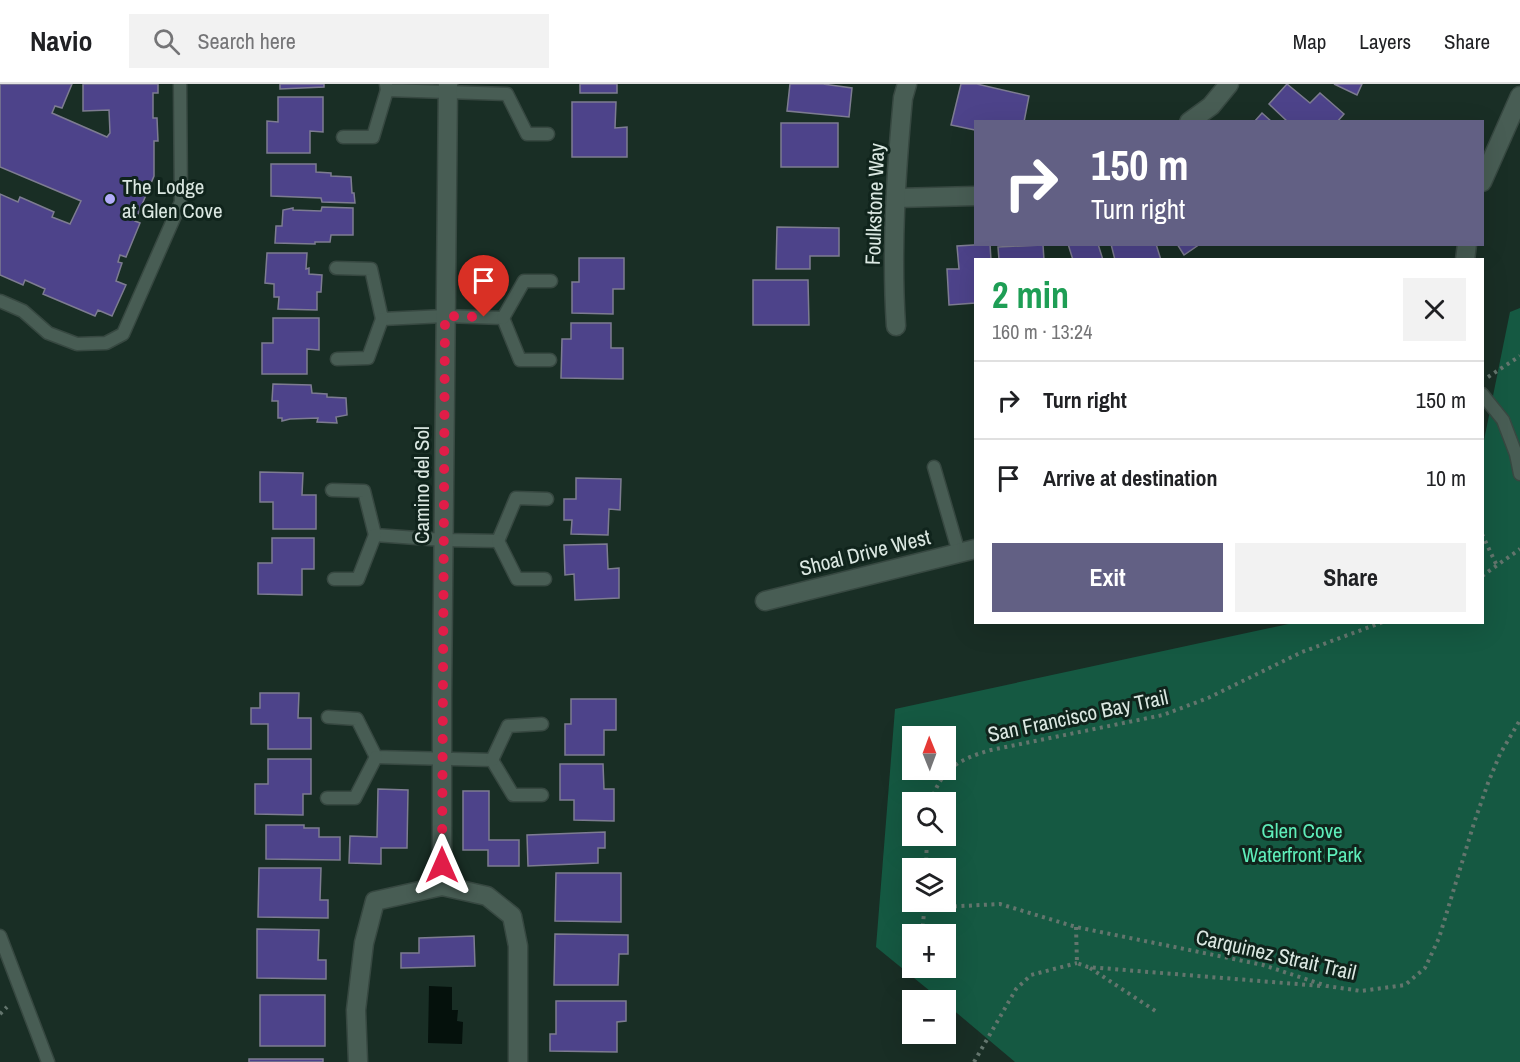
<!DOCTYPE html>
<meta charset="utf-8">
<style>
body{margin:0;font-family:"Archivo Narrow",sans-serif;background:#f2f2f2;color:#202124;height:100vh;display:flex;flex-direction:column;font-size:22px;white-space:nowrap}
*{box-sizing:border-box;margin:0}
p{font-size:20px;color:#757577}
.icon{flex:none;width:33px;height:33px;fill:none;stroke:currentColor;stroke-width:2;stroke-linecap:round;stroke-linejoin:round}
.map{position:relative;flex:1;overflow:hidden}
.side{position:absolute;left:974px;top:174px;width:510px;height:366px;display:flex;flex-direction:column;background:#fff;border-radius:0px;box-shadow:0 6px 24px #0002}
.side>*{flex:none}
.guide{position:absolute;left:974px;top:36px;width:510px;height:126px;border-radius:0px;box-shadow:0 6px 24px #0002;background:#626084;color:#fff;overflow:hidden}
.needle{width:39px;rotate:359deg}
.controls{position:absolute;left:902px;top:642px;display:grid;gap:12px}
.controls a{display:grid;place-items:center;width:54px;height:54px;border-radius:0px;background:#fff;box-shadow:0 6px 24px #0002;font-size:30px}
.pin{position:absolute;display:grid;place-items:center;width:51px;height:51px;color:#fff;margin:-62px -26px;border-radius:50% 50% 50% 0;rotate:-45deg;box-shadow:0 0 6px #0007}
.pin .icon{rotate:45deg}
.me{position:absolute;width:66px;margin:-33px;rotate:0deg;stroke-linejoin:round;filter:drop-shadow(0 0 4px #0008)}
.turn{display:flex;align-items:center;gap:21px;height:126px;padding:0 18px;font-size:27px}
.turn .icon{width:78px;height:78px;stroke-width:2.5}
.turn b{display:block;font-size:42px;line-height:51px}
.round{display:grid;place-items:center;flex:none;width:63px;height:63px;border-radius:0px;background:#f2f2f2}
.head{display:flex;align-items:center;justify-content:space-between;height:102px;padding:0 18px}
h1{font-size:36px;font-weight:700;line-height:45px;color:#1e9e55}
.primary-button{display:flex;gap:12px;margin-top:auto;padding:12px 18px}
.primary-button a{flex:1;height:69px;border-radius:0px;background:#626084;color:#fff;font-size:24px;font-weight:700;line-height:69px;text-align:center}
.primary-button a+a{background:#f2f2f2;color:#202124}
ul{padding:0;list-style:none}
li{display:flex;align-items:center;gap:18px;height:78px;padding:0 18px;border-top:2px solid #e0e0e0}
li div{flex:1}
li b{display:block;font-size:22px}
li em{font-style:normal}
header{display:flex;align-items:center;gap:36px;box-sizing:border-box;height:84px;padding:0 30px;background:#fff;border-bottom:2px solid #e0e0e0}
header strong{font-size:28px}
nav{display:flex;gap:33px;margin-inline-start:auto;font-size:21px}
.search{width:420px;height:54px;background:#f2f2f2;display:flex;align-items:center;gap:15px;box-sizing:border-box;padding:0 21px;border-radius:0px;color:#757577;font-size:22px}
.map>svg:first-child{display:block}
</style>
<header>
<strong>Navio</strong>
<div class="search"><svg class="icon" aria-label="search" viewBox="0 0 24 24"><circle cx="10" cy="10" r="6"/><path d="M15 15l6 6"/></svg>Search here</div>
<nav><a>Map</a><a>Layers</a><a>Share</a></nav>
</header>
<div class="map">
<svg width="1520" height="978" viewBox="0 0 1520 978">
<rect width="100%" height="100%" fill="#192e25"/>
<!-- green -->
<path fill="#155942" fill-rule="evenodd" d="M1520 224V978H1015L945 919V916H941L876 863 895 625 1293 539 1482 538V366L1510 228ZM912 652H945V686H912ZM912 718H945V752H912ZM912 784H945V818H912ZM912 850H945V884H912Z"/>
<!-- water -->
<path fill="#05110c" d="M429 902 452 903V926H458L457 937 463 938 462 960 428 959Z"/>
<!-- building -->
<g fill="#4d438a" stroke="#7d7c91" stroke-width="1.5">
<path d="M0 0H72L62 24 55 22 52 29 107 53 110 49 109 26 83 27V0H158V9H153V34H157L158 57H154V92L135 137 140 139 126 173 120 171 118 178 122 179 116 197 126 201 112 232 98 226 95 232 43 210 45 205 25 196 23 201 0 191V110L18 118 20 113 54 128 52 133 70 140 81 117 0 83Z"/>
<path d="M280 0H324V3L280 5Z"/>
<rect x="580" y="0" width="37" height="9"/>
<path d="M790 0H823L852 4 849 33 787 27Z"/>
<path d="M961 0H977L1029 12 1024 38H975V46L951 41Z"/>
<path d="M1287 0 1310 19 1320 9 1344 30 1337 38H1288L1269 20Z"/>
<path d="M1334 0H1362L1357 11Z"/>
<path d="M278 13H323V48L310 47V69H267V37L278 38Z"/>
<path d="M572 18H616L615 44 627 43V73H572Z"/>
<path d="M1262 29 1272 38H1254Z"/>
<rect x="781" y="39" width="57" height="44"/>
<path d="M271 80H316V88L331 89V92L351 93 352 109H354L355 119 322 118 321 114 271 112Z"/>
<path d="M322 123 353 124V151H331L330 158H315V160L275 159 276 142H282L283 126 293 124V126L321 127Z"/>
<path d="M777 143 839 144V172H810V185H776Z"/>
<path d="M990 160 991 176H975V219L949 221 947 185H959L957 162Z"/>
<path d="M1068 160H1098L1103 176H1073Z"/>
<path d="M1111 160H1156L1161 176H1115Z"/>
<path d="M1177 160H1200L1184 171Z"/>
<path d="M1043 161 1044 176H999L998 163Z"/>
<path d="M267 169H307L306 185 309 184V190L322 191 321 208H317V226L278 225 279 213H274V200L265 199Z"/>
<path d="M579 174H624V205H613V230L572 229V198H579Z"/>
<path d="M753 196H808L809 241H753Z"/>
<path d="M273 234H319V266L307 265V290H262V259H273Z"/>
<path d="M571 239H611V264H623V295L561 294 562 255H571Z"/>
<path d="M273 300 311 301 312 309 327 310V313L346 314 347 331 336 333 337 339 317 338 318 334 290 335 282 337V334H278V317H272Z"/>
<path d="M260 388 303 389 302 411H316V445H273V418H260Z"/>
<path d="M576 394 621 395 620 426 609 425 608 451 571 450 572 436H564V415H576Z"/>
<path d="M272 454H314V485H302V511L258 510V479H272Z"/>
<path d="M607 460 608 485 619 484V514L575 516 574 490 565 491 564 461Z"/>
<path d="M260 609H299L298 634H311V665H268V640H251V624H260Z"/>
<path d="M571 615H616V646H604V671H565V640H571Z"/>
<path d="M268 675H311V710H303V731L255 730V700H268Z"/>
<path d="M560 680H603L604 705H614V737L574 736V716H560Z"/>
<path d="M378 705 408 706 407 764H381V780L349 779 350 752 377 753Z"/>
<path d="M463 707H489V756H519V782H488V766H463Z"/>
<path d="M266 741H304V744H319V753H340V776L266 775Z"/>
<path d="M605 748V764H598V779L528 782 527 751Z"/>
<path d="M259 784H321L320 816H328V834L258 833Z"/>
<path d="M556 789H621V838L555 837Z"/>
<path d="M257 845 319 846 318 876H326V895L257 894Z"/>
<path d="M555 850 628 851V870H619L618 901H554Z"/>
<path d="M474 852 475 882 401 884V869H419V854Z"/>
<rect x="260" y="911" width="65" height="51"/>
<path d="M556 917H626V937L617 938V968L550 967V950H556Z"/>
<rect x="249" y="975" width="74" height="3"/>
</g>
<g fill="none" stroke-linecap="round" stroke-linejoin="round">
<defs>
<g id="lane">
<path d="M386 0 387 6 507 10 527 50H548"/>
<path d="M343 53H373L387 6"/>
<path d="M336 184 371 185 382 235 445 232 503 234 520 276H550"/>
<path d="M0 217 23 227 48 249 77 260 106 259 123 250 181 118 180 0"/>
<path d="M503 234 524 197H551"/>
<path d="M337 275 368 274 382 235"/>
<path d="M1482 310 1503 336 1516 370 1520 390"/>
<path d="M934 383 959 469"/>
<path d="M332 406 364 407 375 451 444 456 498 457 516 414 547 415"/>
<path d="M498 457 517 495H545"/>
<path d="M334 495H358L375 451"/>
<path d="M328 633 357 635 376 673 492 676 513 711H542"/>
<path d="M492 676 508 642 542 640"/>
<path d="M327 714H355L376 673"/>
<path d="M0 852 48 978"/>
</g>
<g id="street">
<path d="M1189 38 1211 22 1229 0"/>
<path d="M1482 98 1520 12"/>
<path d="M896 114 975 112"/>
<path d="M1465 176 1467 160"/>
<path d="M896 242C891 166 896 89 903 14L907 0"/>
<path d="M765 517 975 465"/>
<path d="M442 802V614L448 0"/>
<path d="M358 978 356 926 364 859 375 817 442 802 487 812 512 832 518 862V978"/>
</g>
</defs>
<!-- lane casing -->
<use href="#lane" stroke="#374841" stroke-width="15"/>
<!-- street casing -->
<use href="#street" stroke="#374841" stroke-width="21"/>
<!-- path -->
<g stroke="#63756d" stroke-width="4" stroke-dasharray="3 4.5" stroke-linecap="butt">
<path d="M1488 293 1520 272"/>
<path d="M1482 450 1497 482"/>
<path d="M1482 492 1520 465"/>
<path d="M931 718C941 685 959 675 991 666L1163 631 1208 614 1302 568 1383 538"/>
<path d="M926 784 927 752"/>
<path d="M924 824 1000 820 1076 843 1263 881 1327 902 1361 907 1405 901 1425 884 1439 854 1474 739 1488 699 1500 670 1520 636"/>
<path d="M1076 843 1077 879 1088 883 1321 902"/>
<path d="M922 850 925 818"/>
<path d="M1090 884 1157 928"/>
<path d="M0 930 7 923"/>
<path d="M974 978 1016 905 1031 891 1077 879"/>
</g>
<!-- lane -->
<use href="#lane" stroke="#485d54" stroke-width="12"/>
<!-- street -->
<use href="#street" stroke="#485d54" stroke-width="18"/>
</g>
<g fill="none" stroke-linecap="round" stroke-linejoin="round">
<!-- route -->
<path stroke="#e11d48" stroke-width="10" stroke-dasharray="0 18" d="M442 781 445 232 484 233"/>
</g>
<!-- markers -->
<circle fill="#b3adf9" stroke="#10241c" stroke-width="2" cx="110" cy="115" r="6"/>
<g text-anchor="middle" stroke-width="6" stroke-linejoin="round" paint-order="stroke">
<!-- poi labels -->
<g font-size="21" fill="#dbe8e2" stroke="#10241c" text-anchor="start">
<text x="122" y="110">The Lodge<tspan x="122" dy="24">at Glen Cove</tspan></text>
</g>
<!-- street labels -->
<g font-size="21" fill="#dbe8e2" stroke="#10241c">
<text transform="translate(875 120) rotate(-88)" y="7">Foulkstone Way</text>
<text transform="translate(422 401) rotate(-90)" y="7">Camino del Sol</text>
<text transform="translate(865 469) rotate(-14)" y="7">Shoal Drive West</text>
<text transform="translate(1078 632) rotate(-12)" y="7">San Francisco Bay Trail</text>
<text transform="translate(1276 871) rotate(13)" y="7">Carquinez Strait Trail</text>
</g>
<!-- park labels -->
<g font-size="21" fill="#5eedb9" stroke="#10241c">
<text x="1302" y="754">Glen Cove<tspan x="1302" dy="24">Waterfront Park</tspan></text>
</g>
</g>
</svg>
<div class="controls">
<a><svg class="needle" viewBox="-14 -14 28 28"><path d="M0-13l5 13h-10z" fill="#e53935"/><path d="M0 13l5-13h-10z" fill="#757577"/></svg></a>
<a><svg class="icon" aria-label="search" viewBox="0 0 24 24"><circle cx="10" cy="10" r="6"/><path d="M15 15l6 6"/></svg></a>
<a><svg class="icon" aria-label="layers" viewBox="0 0 24 24"><path d="M12 4l9 5-9 5-9-5zM3 14l9 5 9-5"/></svg></a>
<a>+</a>
<a>−</a>
</div>
<div class="pin" style="left:484px;top:233px;background:#d93025"><svg class="icon" aria-label="arrive" viewBox="0 0 24 24"><path d="M6 21V4h12l-3 4 3 4H6"/></svg></div>
<svg class="me" style="left:442px;top:781px" viewBox="-20 -20 40 40"><path d="M0-17L14 15 0 8-14 15z" fill="#e11d48" stroke="#fff" stroke-width="4"/></svg>
<div class="guide">
<div class="turn"><svg class="icon" aria-label="right" viewBox="0 0 24 24"><path d="M7 20v-9h11M14 6l5 5-5 5"/></svg><div><b>150 m</b>Turn right</div></div>
</div>
<section class="side">
<div class="head"><div><h1>2 min</h1><p>160 m · 13:24</p></div><a class="round"><svg class="icon" aria-label="close" viewBox="0 0 24 24"><path d="M6 6l12 12M18 6L6 18"/></svg></a></div>
<ul>
<li><svg class="icon" aria-label="right" viewBox="0 0 24 24"><path d="M7 20v-9h11M14 6l5 5-5 5"/></svg><div><b>Turn right</b></div><em>150 m</em></li>
<li><svg class="icon" aria-label="arrive" viewBox="0 0 24 24"><path d="M6 21V4h12l-3 4 3 4H6"/></svg><div><b>Arrive at destination</b></div><em>10 m</em></li>
</ul>
<div class="primary-button"><a>Exit</a><a>Share</a></div>
</section>
</div>
